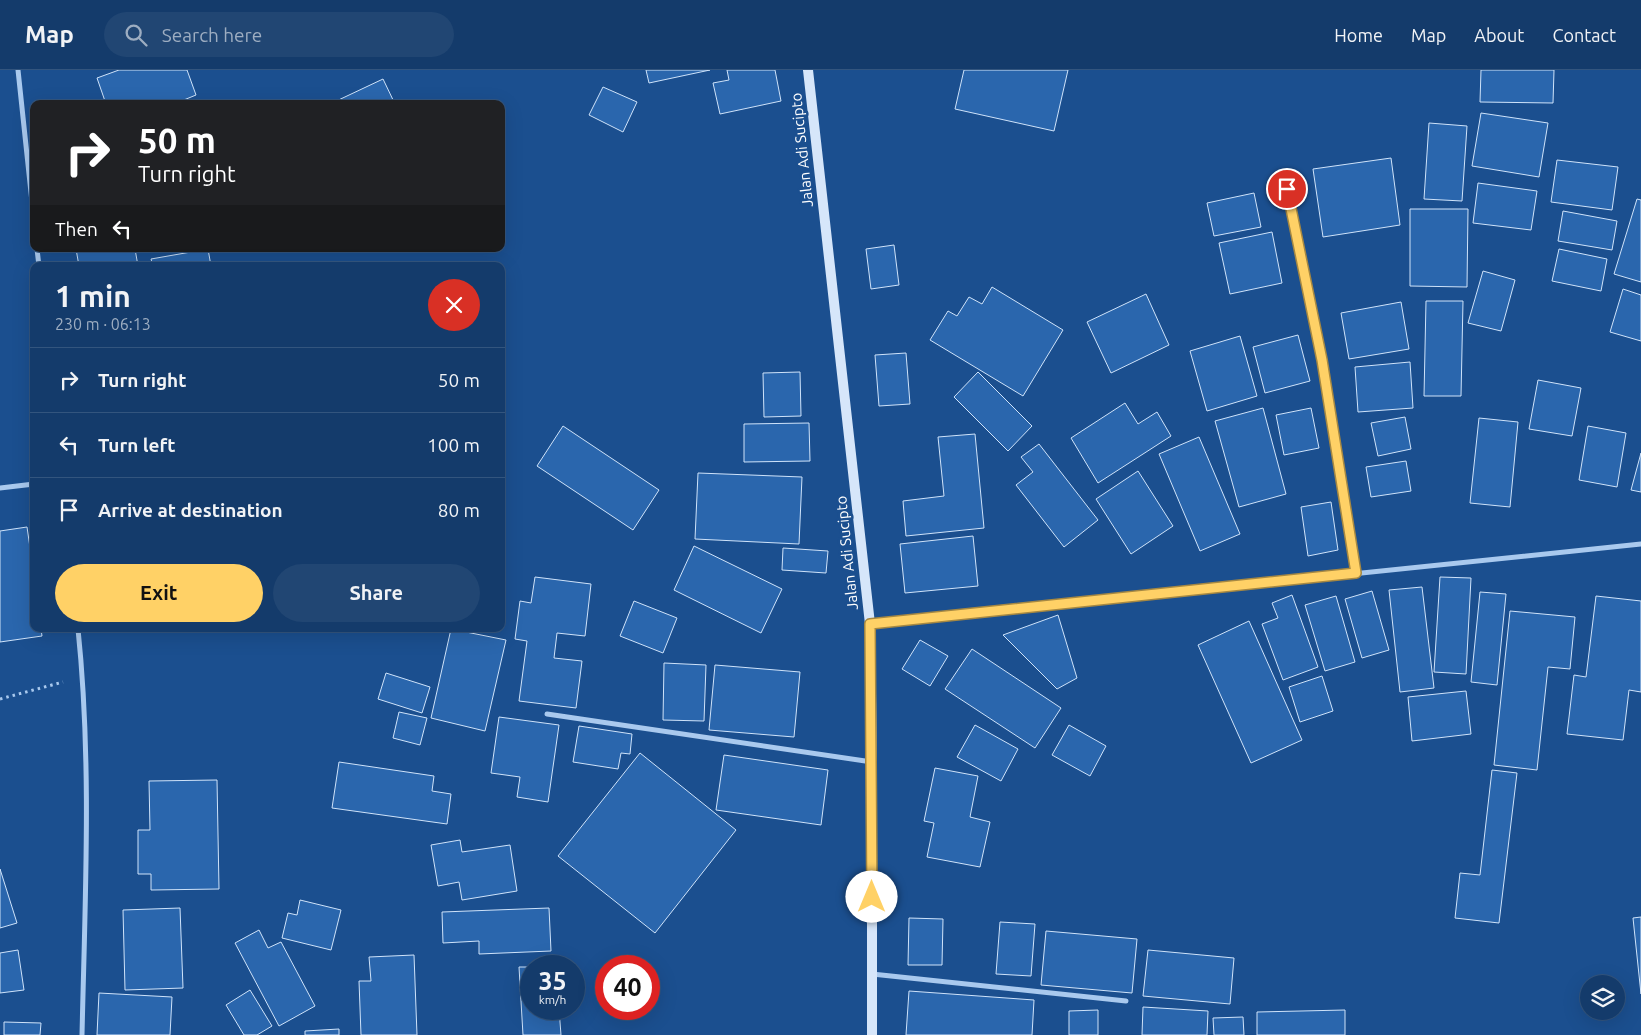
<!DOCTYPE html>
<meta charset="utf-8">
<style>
body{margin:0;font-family:Ubuntu,sans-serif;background:#214673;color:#f1f3f6;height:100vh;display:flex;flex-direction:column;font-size:19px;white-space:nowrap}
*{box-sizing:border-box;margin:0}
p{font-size:16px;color:#9dadc1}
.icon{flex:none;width:28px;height:28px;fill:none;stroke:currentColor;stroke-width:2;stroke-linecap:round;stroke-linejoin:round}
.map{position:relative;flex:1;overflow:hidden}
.drawer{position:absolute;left:30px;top:192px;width:475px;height:370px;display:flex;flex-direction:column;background:#143b6b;border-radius:10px;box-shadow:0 5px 20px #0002,0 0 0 1px #33557e}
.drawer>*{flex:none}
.hud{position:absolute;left:30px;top:30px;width:475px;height:152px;border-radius:10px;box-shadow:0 5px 20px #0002,0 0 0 1px #33557e;background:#202124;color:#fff;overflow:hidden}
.buttons{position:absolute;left:1580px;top:905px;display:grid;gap:10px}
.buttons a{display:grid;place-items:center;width:45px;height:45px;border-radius:50%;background:#143b6b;box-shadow:0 5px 20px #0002,0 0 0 1px #33557e;font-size:25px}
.speed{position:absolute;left:520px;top:885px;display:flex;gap:10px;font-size:25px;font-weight:700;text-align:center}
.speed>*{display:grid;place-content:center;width:65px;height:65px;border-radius:50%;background:#143b6b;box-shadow:0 5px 20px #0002,0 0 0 1px #33557e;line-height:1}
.speed small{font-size:12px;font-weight:400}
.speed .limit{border:8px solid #d22;background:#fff;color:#111}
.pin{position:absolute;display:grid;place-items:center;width:42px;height:42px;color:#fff;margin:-21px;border:2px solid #fff;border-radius:50%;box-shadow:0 1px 5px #0007}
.me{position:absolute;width:55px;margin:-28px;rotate:0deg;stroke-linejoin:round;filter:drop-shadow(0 0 4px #0008)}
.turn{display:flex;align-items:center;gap:18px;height:105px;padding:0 25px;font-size:22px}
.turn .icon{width:65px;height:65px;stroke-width:2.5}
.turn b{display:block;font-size:35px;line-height:42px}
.then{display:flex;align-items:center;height:48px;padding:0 25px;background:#0003;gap:10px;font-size:19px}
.round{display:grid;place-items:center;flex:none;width:52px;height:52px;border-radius:26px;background:#214673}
.summary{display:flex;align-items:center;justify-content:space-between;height:85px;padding:0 25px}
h1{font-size:30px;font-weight:700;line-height:38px}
.button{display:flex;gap:10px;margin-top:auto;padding:10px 25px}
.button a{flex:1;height:58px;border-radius:30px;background:#ffd166;color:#111;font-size:20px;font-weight:700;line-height:58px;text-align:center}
.button a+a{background:#214673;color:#f1f3f6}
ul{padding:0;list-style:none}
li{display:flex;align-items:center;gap:15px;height:65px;padding:0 25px;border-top:1px solid #33557e}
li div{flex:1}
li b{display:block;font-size:19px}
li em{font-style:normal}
header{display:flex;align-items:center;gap:30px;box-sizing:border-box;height:70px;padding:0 25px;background:#143b6b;border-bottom:1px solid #33557e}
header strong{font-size:24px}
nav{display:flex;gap:28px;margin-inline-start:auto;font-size:18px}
.search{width:350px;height:45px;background:#214673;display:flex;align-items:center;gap:12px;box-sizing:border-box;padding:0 18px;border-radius:28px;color:#9dadc1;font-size:19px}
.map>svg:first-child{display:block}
</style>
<header>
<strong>Map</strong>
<div class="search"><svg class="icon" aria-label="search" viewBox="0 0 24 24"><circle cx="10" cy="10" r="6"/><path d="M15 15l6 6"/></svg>Search here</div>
<nav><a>Home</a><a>Map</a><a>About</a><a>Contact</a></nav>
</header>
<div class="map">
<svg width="1641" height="965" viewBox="0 0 1641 965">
<rect width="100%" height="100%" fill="#1b4f8f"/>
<!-- building -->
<g fill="#2a66ad" stroke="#cfe3fa">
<path d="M119 0H187L196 25 174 34H106L97 8Z"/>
<path d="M646 0H710L649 13Z"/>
<path d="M727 0H775L781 31 720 44 713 13 729 10Z"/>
<path d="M964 0H1068L1054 61 955 39Z"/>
<path d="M1481 0H1554L1553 33 1480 32Z"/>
<path d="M383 9 395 34H330Z"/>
<path d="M603 17 637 32 623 62 589 45Z"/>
<path d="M1481 43 1548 53 1539 107 1472 96Z"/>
<path d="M1429 53 1467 56 1462 131 1424 129Z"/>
<path d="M1391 88 1400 155 1323 167 1313 99Z"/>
<path d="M1557 90 1618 97 1612 140 1551 132Z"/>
<path d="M1478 113 1537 121 1531 160 1473 153Z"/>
<path d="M1254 123 1261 157 1214 166 1207 133Z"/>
<path d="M1637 129 1641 130V212L1614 204Z"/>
<path d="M1410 139H1468L1467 217 1410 216Z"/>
<path d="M1563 141 1617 151 1612 180 1558 171Z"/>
<path d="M1272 162 1282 213 1230 224 1219 173Z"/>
<path d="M894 175 899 215 871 219 866 179Z"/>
<path d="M76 179H135L138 196H79Z"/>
<path d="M208 179 211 196H153L151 189Z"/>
<path d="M1559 179 1607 189 1601 221 1552 211Z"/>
<path d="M1483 201 1515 210 1501 261 1468 253Z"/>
<path d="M992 217 1063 260 1023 326 930 270 948 241 957 246 969 227 982 234Z"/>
<path d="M1623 219 1641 225V271L1610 262Z"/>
<path d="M1146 224 1169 275 1111 303 1087 252Z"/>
<path d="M1426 231H1463L1461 326H1424Z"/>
<path d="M1401 232 1409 279 1349 289 1341 243Z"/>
<path d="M1298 265 1310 311 1265 323 1253 277Z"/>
<path d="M1240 266 1257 326 1207 341 1190 281Z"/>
<path d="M906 283 910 334 879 336 875 285Z"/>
<path d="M1410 292 1413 338 1358 342 1355 297Z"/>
<path d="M800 302 801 346 764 347 763 303Z"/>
<path d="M978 302 1032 356 1008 381 954 327Z"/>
<path d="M1538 310 1581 318 1572 366 1529 359Z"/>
<path d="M1125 333 1138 354 1157 342 1171 366 1098 413 1071 368Z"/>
<path d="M1263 338 1286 424 1239 437 1215 351Z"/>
<path d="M1311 338 1319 378 1284 385 1276 345Z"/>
<path d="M1405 347 1411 379 1378 386 1371 353Z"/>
<path d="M1479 348 1518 352 1510 437 1470 433Z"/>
<path d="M809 353 810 391 744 392V354Z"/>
<path d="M563 356 659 420 633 460 537 396Z"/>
<path d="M1588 356 1626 363 1617 417 1579 410Z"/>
<path d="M975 364 984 458 906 466 903 431 944 426 938 367Z"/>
<path d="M1199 367 1240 464 1200 481 1159 384Z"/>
<path d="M1039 374 1098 450 1064 477 1016 415 1033 402 1021 387Z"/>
<path d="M1641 383V422L1631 420Z"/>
<path d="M1406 391 1411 421 1371 427 1366 397Z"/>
<path d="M1138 401 1173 456 1131 484 1096 429Z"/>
<path d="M698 403 802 407 799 474 695 469Z"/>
<path d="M1331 432 1338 480 1308 486 1301 437Z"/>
<path d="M27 457 34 505V559H41L42 566 0 572V461Z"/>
<path d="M973 466 978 516 905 523 900 474Z"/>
<path d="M694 476 782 519 761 563 674 520Z"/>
<path d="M783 478 828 481 826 503 782 500Z"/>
<path d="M535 507 591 514 585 566 557 563 554 588 582 591 576 638 519 631 527 571 515 569 520 531 531 533Z"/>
<path d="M1440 507 1471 508 1466 604 1434 602Z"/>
<path d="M1422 517 1434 618 1400 622 1389 520Z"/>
<path d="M1372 521 1389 580 1362 588 1345 529Z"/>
<path d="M1480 522 1506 524 1497 615 1471 612Z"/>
<path d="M1292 525 1318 597 1283 610 1262 554 1278 548 1272 533Z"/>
<path d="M1336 526 1355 592 1325 601 1305 535Z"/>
<path d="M1596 526 1641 531V622L1629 620 1623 670 1567 664 1574 605 1586 607Z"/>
<path d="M634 531 677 548 663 583 620 566Z"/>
<path d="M1510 541 1575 547 1570 599 1548 597 1537 700 1494 695Z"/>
<path d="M1058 545 1077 608 1057 619 1003 565Z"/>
<path d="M1249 551 1302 670 1251 693 1198 575Z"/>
<path d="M204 559H230L204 561Z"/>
<path d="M451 559 506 570 485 661 431 648Z"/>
<path d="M920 570 948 586 930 616 902 599Z"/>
<path d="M972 579 1061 638 1035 678 945 619Z"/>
<path d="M664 593 706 595 704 651 663 650Z"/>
<path d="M715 595 800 602 794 667 709 660Z"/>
<path d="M386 603 430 617 422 643 378 629Z"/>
<path d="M1322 606 1333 641 1300 652 1289 617Z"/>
<path d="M1466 621 1471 664 1412 671 1408 627Z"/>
<path d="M399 642 427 648 420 675 393 668Z"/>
<path d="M499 647 559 655 548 732 517 727 520 707 491 703Z"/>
<path d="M975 655 1018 679 1001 711 957 687Z"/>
<path d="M1069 655 1106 676 1090 706 1052 685Z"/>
<path d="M579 656 632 664 630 684 621 683 618 699 573 692Z"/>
<path d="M640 683 736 760 655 863 558 786Z"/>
<path d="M724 685 828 700 821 755 716 740Z"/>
<path d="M339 692 434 706 432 721 451 724 447 754 332 738Z"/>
<path d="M935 698 978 706 970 747 990 752 980 797 927 787 934 753 924 751Z"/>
<path d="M1492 700 1517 703 1499 853 1455 848 1460 803 1480 805Z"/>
<path d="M217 710 219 819 151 820V804H138V760H150L149 711Z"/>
<path d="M460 770 462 782 510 775 517 821 462 830 459 812 438 816 431 775Z"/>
<path d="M0 799 17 853 0 858Z"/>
<path d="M300 830 341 840 331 880 282 868 288 843 297 845Z"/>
<path d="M180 838 183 918 125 920 123 840Z"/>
<path d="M549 838 551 881 479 884V871L443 873 442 842Z"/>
<path d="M1641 847V924L1633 848Z"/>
<path d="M909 848 943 849 942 895H908Z"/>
<path d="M1000 852 1035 854 1031 906 996 904Z"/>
<path d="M259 860 268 878 281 872 315 936 279 956 235 873Z"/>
<path d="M1046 861 1137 869 1132 923 1041 915Z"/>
<path d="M18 880 24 920 0 923V883Z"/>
<path d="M1148 880 1234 888 1230 934 1143 926Z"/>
<path d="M414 885 417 965H361L359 911H371L369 887Z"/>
<path d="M519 897H531V939H559L561 965H523Z"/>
<path d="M250 920 272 956 257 965H244L226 935Z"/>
<path d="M909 921 1034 930 1032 965H906Z"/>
<path d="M99 923 172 927 170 965H97Z"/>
<path d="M1143 937 1208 941 1207 965H1142Z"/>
<path d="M1098 940V965H1069V941Z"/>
<path d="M1345 940V965H1257V942Z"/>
<path d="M1243 947 1244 965H1214L1213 948Z"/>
<path d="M4 952 41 953 40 965H4Z"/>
<path d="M339 959V965H305V961Z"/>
</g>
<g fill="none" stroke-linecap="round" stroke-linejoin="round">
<!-- path -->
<path stroke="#a9c9ee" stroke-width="3" stroke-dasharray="2.5 4" stroke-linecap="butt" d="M0 629 63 612"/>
<!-- street -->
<g stroke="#a9c9ee" stroke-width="5">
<path d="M18 0 34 151"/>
<path d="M1287 119 1323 290 1356 503"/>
<path d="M37 179 39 196"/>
<path d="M0 418 34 414"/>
<path d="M870 554 1641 474"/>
<path d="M78 559C92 693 85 830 82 965"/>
<path d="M547 644 872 692"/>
<path d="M872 904 1126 931"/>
</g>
<!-- secondary -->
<path stroke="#d6e6fa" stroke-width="10" d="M808 0 870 554 872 692V965"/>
</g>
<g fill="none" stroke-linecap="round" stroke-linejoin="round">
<defs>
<path id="route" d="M872 827 870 554 1356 503 1322 290 1287 119"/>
</defs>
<!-- route casing -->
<use href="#route" stroke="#a68842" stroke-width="12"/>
<!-- route -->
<use href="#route" stroke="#ffd166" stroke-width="9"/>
</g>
<g text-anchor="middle" stroke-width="5" stroke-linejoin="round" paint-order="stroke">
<!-- street labels -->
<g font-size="15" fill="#fff" stroke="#1b4f8f">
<text transform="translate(802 80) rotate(-96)" y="5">Jalan Adi Sucipto</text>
<text transform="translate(847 483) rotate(-96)" y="5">Jalan Adi Sucipto</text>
</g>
</g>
</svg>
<div class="buttons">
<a><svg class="icon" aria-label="layers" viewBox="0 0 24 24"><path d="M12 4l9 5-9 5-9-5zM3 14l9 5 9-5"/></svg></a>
</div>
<div class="speed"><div>35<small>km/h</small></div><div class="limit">40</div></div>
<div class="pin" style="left:1287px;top:119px;background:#d93025"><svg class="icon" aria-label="arrive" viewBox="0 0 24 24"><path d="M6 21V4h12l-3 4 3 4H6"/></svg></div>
<svg class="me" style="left:872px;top:827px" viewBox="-20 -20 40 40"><circle r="19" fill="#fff"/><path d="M0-13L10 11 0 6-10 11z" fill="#ffd166"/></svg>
<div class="hud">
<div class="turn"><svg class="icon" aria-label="right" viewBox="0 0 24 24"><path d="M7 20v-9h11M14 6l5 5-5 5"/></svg><div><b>50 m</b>Turn right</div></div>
<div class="then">Then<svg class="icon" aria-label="left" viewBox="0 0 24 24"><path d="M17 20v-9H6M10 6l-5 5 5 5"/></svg></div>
</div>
<section class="drawer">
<div class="summary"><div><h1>1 min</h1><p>230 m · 06:13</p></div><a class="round" style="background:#d93025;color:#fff"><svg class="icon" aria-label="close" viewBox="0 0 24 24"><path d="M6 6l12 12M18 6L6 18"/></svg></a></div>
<ul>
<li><svg class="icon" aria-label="right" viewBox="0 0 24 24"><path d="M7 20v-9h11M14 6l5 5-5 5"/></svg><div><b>Turn right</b></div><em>50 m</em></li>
<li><svg class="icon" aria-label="left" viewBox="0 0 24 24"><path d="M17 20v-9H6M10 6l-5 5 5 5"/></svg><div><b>Turn left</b></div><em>100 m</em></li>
<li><svg class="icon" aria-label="arrive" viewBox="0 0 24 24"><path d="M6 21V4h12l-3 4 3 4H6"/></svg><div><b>Arrive at destination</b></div><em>80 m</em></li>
</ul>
<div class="button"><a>Exit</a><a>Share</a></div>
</section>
</div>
